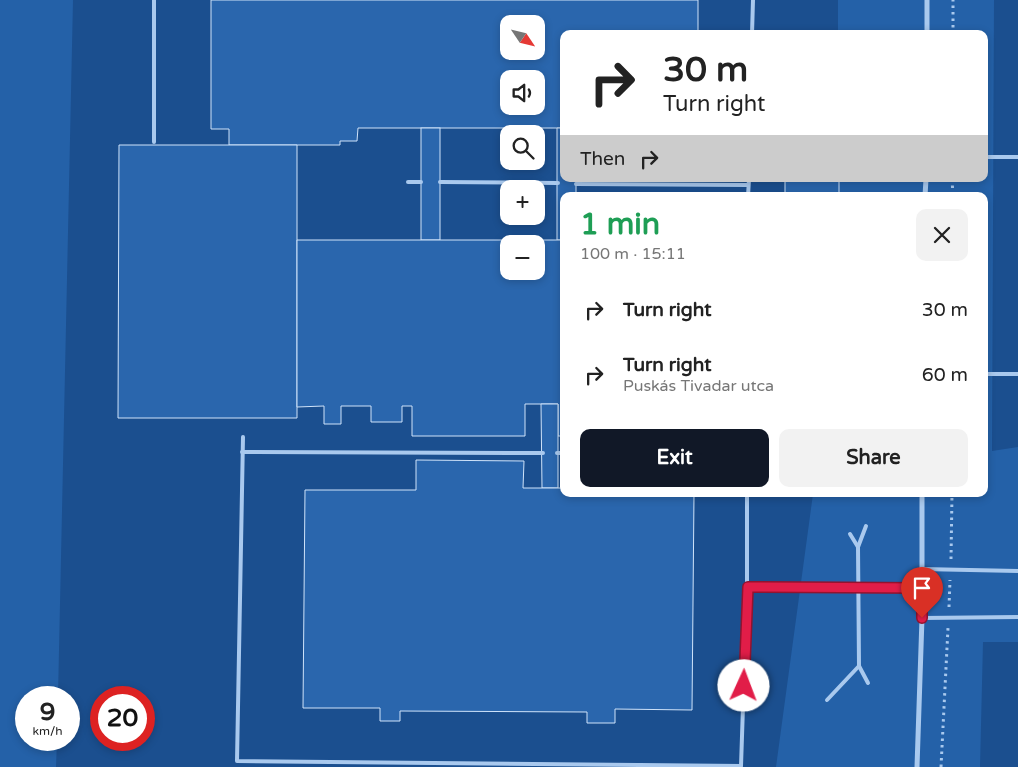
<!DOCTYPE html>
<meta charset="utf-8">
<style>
body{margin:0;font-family:"Varela Round",sans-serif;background:#f2f2f2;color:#222;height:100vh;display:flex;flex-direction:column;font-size:19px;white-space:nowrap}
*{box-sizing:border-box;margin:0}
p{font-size:16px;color:#767676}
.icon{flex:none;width:28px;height:28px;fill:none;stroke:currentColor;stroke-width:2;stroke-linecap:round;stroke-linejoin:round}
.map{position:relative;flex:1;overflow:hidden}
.panel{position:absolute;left:560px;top:192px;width:428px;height:305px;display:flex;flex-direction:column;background:#fff;border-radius:10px;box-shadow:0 2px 8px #0003}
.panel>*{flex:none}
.guide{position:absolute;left:560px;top:30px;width:428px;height:152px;border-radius:10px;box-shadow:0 2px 8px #0003;background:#fff;color:#222;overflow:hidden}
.needle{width:32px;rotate:125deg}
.buttons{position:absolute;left:500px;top:15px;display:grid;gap:10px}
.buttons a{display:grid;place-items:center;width:45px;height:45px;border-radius:10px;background:#fff;box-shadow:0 2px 8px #0003;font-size:25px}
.speed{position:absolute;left:15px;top:686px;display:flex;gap:10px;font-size:25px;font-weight:700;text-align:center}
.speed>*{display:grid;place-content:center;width:65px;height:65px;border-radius:50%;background:#fff;box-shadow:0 2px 8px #0003;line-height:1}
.speed small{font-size:12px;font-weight:400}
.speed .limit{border:8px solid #d22;background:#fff;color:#111}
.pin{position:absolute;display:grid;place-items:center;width:42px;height:42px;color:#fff;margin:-51px -21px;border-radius:50% 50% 50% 0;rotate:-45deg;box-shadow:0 0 5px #0007}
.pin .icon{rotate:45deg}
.me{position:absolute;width:55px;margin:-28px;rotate:2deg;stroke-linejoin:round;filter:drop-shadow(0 0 4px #0008)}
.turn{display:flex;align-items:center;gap:18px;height:105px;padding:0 20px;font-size:22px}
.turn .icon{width:65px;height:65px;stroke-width:2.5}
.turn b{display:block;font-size:35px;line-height:42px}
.then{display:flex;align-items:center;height:48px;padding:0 20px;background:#0003;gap:10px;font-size:19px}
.round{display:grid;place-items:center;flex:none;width:52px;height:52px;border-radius:10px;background:#f2f2f2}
.head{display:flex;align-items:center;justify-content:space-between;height:85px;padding:0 20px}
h1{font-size:30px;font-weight:700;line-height:38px;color:#1e9e55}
.action{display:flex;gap:10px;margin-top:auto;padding:10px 20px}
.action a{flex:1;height:58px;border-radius:10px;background:#111827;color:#fff;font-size:20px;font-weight:700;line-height:58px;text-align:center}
.action a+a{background:#f2f2f2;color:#222}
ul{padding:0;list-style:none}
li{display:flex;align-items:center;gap:15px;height:65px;padding:0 20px}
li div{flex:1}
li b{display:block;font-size:19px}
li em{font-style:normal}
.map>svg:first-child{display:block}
</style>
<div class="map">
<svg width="1018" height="767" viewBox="0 0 1018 767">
<rect width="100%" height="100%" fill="#1b4f8f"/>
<!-- green -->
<g fill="#2461a8">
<path d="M0 0H73L58 697 26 698V740H57L56 767H0Z"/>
<path d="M838 0H994L992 451 1018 447V642H983L980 767H776L813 494H984V196H838V179H984V34H838Z"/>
</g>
<!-- building -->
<g fill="#2a66ad" stroke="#cfe3fa" fill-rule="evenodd">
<path d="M211 0H698V34H564V128H358L357 141H340V145H229V129H211ZM509 24H536V51H509ZM509 79H536V106H509Z"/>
<rect x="421" y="128" width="19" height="112"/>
<path d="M557 128H564V179H576V196H564V240H557Z"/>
<path d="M119 145H297V418H118Z"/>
<rect x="785" y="179" width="54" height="17"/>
<path d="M297 240H564V436H558V404H525V436H412V406H402V422H371V406H341V424H324V406L297 407ZM509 244H536V271H509Z"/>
<path d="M541 404H558V488H542Z"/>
<path d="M416 460 524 461 523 488H564V494H694L692 710 615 709V723H587V712L400 711V721H380V708H303L305 490H416Z"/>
</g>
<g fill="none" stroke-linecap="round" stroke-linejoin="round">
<!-- path -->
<g stroke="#a9c9ee" stroke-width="3" stroke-dasharray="2.5 4" stroke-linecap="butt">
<path d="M953 34V0"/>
<path d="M952 179 953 196"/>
<path d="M951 559 952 494"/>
<path d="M949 607 950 580"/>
<path d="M941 767 948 628"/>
</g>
<!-- lane -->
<g stroke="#a9c9ee" stroke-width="4">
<path d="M154 0V142"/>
<path d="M752 34 753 0"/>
<path d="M984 157H1018"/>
<path d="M408 182H421"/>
<path d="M440 182 558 183"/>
<path d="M576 184 748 185"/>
<path d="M748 196 749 179"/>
<path d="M984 374H1018"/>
<path d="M243 437 237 761 741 766 747 587V494"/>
<path d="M242 452 543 453"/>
<path d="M557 453H564"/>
<path d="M866 526 858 547 859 666 868 683"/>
<path d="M850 534 858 547"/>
<path d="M921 569 1018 571"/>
<path d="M747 587 922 588"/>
<path d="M922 618 1018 617"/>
<path d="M827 700 859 666"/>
</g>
<!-- street -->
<g stroke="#a9c9ee" stroke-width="5">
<path d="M927 34V0"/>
<path d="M925 196 926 179"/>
<path d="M917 767 922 618V494"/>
</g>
</g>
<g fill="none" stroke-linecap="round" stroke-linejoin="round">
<defs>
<path id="route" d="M744 686 748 587 922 588V618"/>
</defs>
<!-- route casing -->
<use href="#route" stroke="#92132f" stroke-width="12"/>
<!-- route -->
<use href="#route" stroke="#e11d48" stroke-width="9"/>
</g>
</svg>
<div class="buttons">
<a><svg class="needle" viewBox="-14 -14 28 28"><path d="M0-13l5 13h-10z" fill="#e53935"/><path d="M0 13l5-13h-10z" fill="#767676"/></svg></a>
<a><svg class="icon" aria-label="sound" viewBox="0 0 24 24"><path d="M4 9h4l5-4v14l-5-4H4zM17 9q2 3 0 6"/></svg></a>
<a><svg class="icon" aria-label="search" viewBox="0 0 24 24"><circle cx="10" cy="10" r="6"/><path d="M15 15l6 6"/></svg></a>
<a>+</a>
<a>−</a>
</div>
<div class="speed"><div>9<small>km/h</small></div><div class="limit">20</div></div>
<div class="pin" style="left:922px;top:618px;background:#d93025"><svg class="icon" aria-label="arrive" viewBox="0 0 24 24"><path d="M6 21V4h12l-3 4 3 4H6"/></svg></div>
<svg class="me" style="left:744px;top:686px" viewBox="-20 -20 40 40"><circle r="19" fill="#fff"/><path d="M0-13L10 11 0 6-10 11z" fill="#e11d48"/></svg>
<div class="guide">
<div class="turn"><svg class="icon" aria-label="right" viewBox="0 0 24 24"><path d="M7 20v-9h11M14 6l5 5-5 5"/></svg><div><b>30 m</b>Turn right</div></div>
<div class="then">Then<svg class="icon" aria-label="right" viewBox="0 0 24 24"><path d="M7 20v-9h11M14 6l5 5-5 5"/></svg></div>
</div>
<section class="panel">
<div class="head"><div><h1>1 min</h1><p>100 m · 15:11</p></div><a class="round"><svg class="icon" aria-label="close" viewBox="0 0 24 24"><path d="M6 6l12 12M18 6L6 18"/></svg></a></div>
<ul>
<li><svg class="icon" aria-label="right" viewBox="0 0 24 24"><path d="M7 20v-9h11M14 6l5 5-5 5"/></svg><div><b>Turn right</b></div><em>30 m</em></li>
<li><svg class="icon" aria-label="right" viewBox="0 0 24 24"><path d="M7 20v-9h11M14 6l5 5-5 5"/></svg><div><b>Turn right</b><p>Puskás Tivadar utca</p></div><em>60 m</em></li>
</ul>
<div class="action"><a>Exit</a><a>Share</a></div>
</section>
</div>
